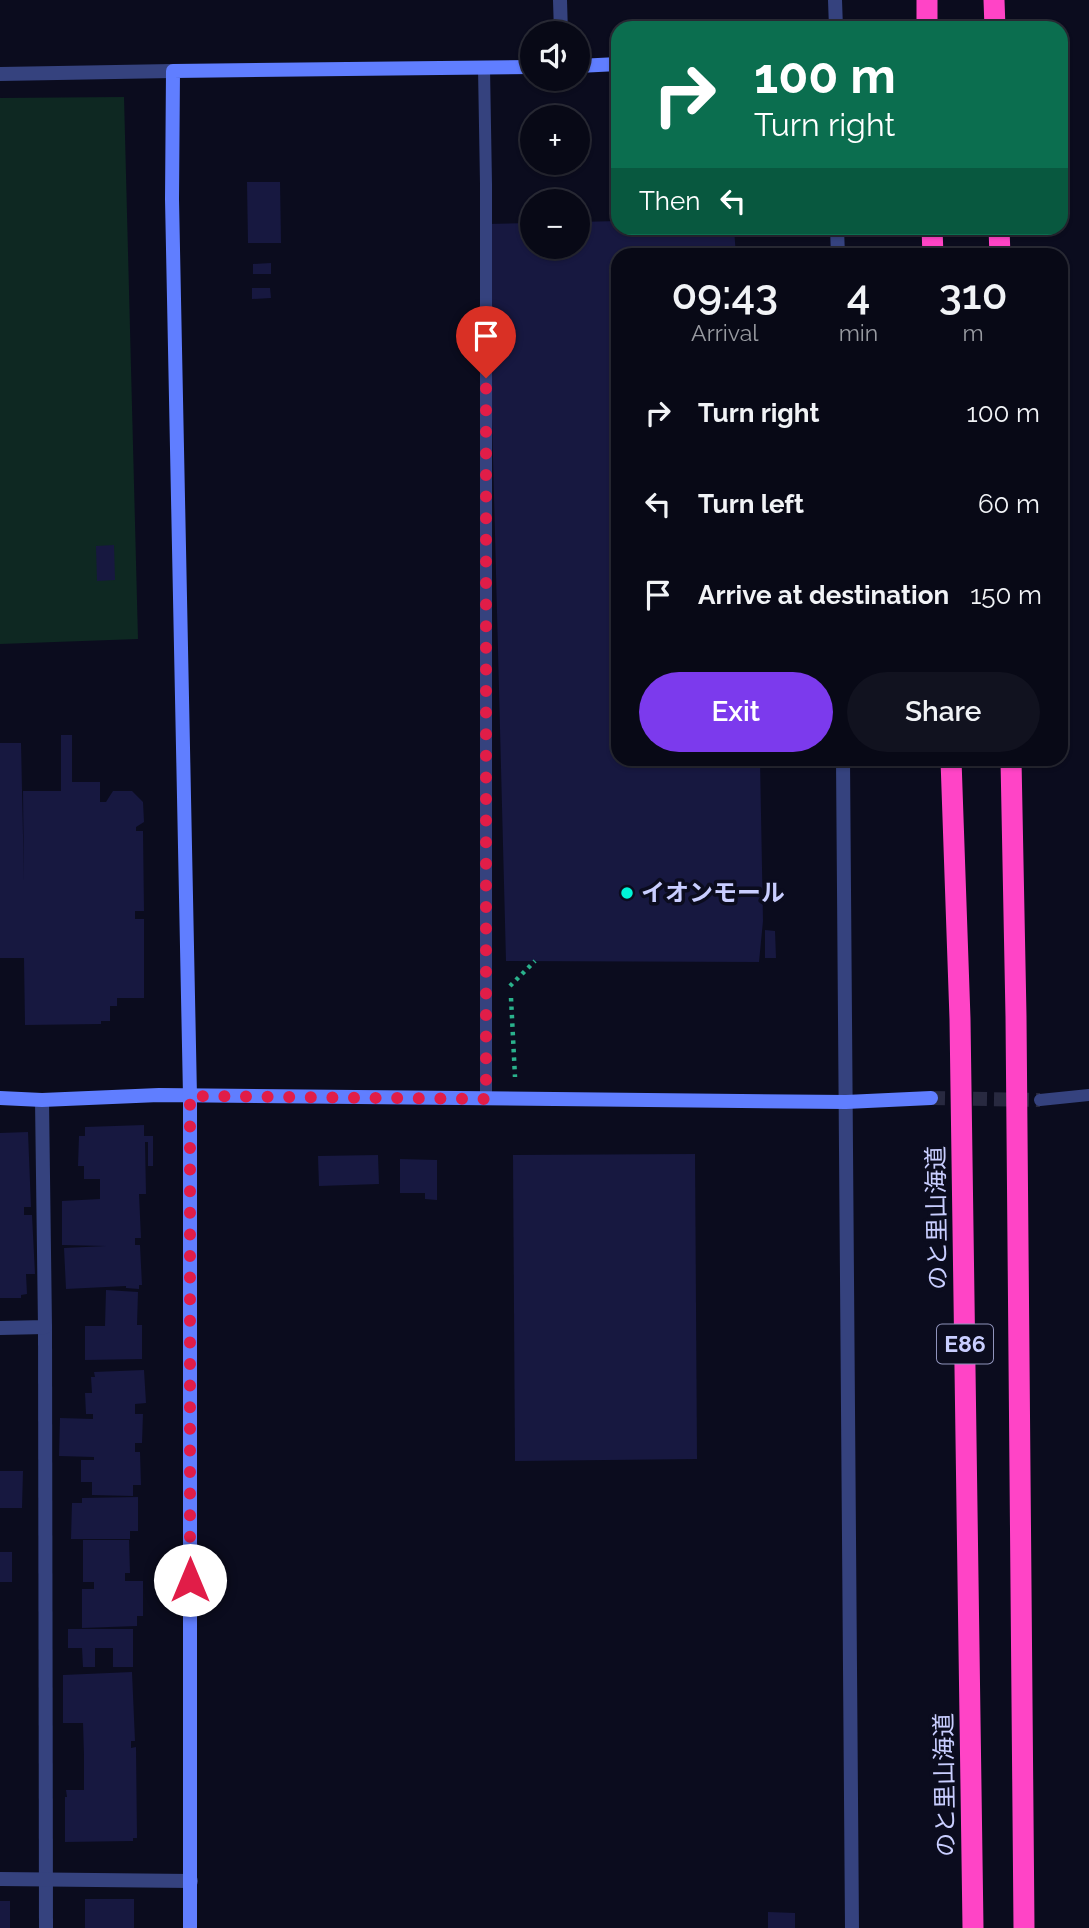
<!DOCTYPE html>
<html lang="en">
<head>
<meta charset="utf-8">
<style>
	body { margin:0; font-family:Raleway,"Noto Sans JP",sans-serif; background:#11121f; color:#f1f3f6; height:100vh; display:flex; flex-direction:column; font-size:26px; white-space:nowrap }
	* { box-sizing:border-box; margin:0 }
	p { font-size:23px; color:#989aa1 }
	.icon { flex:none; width:38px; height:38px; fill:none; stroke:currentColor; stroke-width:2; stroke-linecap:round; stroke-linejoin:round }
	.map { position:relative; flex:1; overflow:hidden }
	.sheet { position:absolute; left:611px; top:248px; width:457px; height:518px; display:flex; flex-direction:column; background:#080916; border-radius:21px; box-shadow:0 2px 5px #0004,0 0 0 2px #292a35 }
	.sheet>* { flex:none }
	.banner { position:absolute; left:611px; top:21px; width:457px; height:214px; border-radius:21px; box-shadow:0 2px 5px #0004,0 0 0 2px #292a35; background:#0b6e4f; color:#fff; overflow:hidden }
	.tools { position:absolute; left:520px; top:21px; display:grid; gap:14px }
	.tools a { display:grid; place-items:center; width:70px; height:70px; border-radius:50%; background:#080916; box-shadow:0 2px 5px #0004,0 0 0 2px #292a35; font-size:35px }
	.pin { position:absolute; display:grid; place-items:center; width:60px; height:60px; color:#fff; margin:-72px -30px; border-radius:50% 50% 50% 0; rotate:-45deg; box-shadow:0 0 7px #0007 }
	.pin .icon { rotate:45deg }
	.me { position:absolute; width:77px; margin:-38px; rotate:0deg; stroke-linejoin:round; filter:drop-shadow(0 0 5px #0008) }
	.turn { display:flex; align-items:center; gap:24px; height:147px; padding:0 28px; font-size:32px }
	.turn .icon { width:91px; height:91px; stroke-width:2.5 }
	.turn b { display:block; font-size:49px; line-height:60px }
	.then { display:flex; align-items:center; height:66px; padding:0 28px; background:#0003; gap:14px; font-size:26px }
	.eta { display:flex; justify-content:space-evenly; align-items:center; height:119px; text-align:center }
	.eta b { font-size:42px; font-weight:600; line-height:49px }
	.cta { display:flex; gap:14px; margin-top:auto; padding:14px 28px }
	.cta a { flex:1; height:80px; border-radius:42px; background:#7c3aed; color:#fff; font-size:28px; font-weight:600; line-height:80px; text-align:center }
	.cta a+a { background:#11121f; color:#f1f3f6 }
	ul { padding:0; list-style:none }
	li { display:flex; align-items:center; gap:21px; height:91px; padding:0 28px }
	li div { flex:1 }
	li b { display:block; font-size:26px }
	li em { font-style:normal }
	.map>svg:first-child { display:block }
</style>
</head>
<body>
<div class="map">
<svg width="1089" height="1928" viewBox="0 0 1089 1928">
	<rect width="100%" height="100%" fill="#0b0c1e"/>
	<path fill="#0e2822" d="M124 97 138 639 0 644V98Z"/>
	<g fill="#171840">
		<path d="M247 182H280L281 243H248Z"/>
		<path d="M618 221V228H734L736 256H618V760H760L763 921 759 962 506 961 487 224 532 223V247H578V222Z"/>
		<path d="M271 263V274H253V264Z"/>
		<path d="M252 288H270L271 298 252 299Z"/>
		<path d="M114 545 115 580 97 581 96 546Z"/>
		<path d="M61 735H72V782H100V802H106L113 791H132L143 802 144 822 136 827V831H143L144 911H135V919H144V998H117V1006H110V1021H101V1024L25 1025 24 958H0V743H21L24 882 23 791H61Z"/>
		<path d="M765 930 775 931 776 958H765Z"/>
		<path d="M144 1125V1136H153V1166H148V1142H145L146 1194H139L141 1238H135V1245H140L142 1285H139V1289L126 1288V1286L66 1289 64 1248 106 1246 62 1245V1201L100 1199V1179H84V1166H78L79 1136H85V1127Z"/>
		<path d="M28 1132 31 1207H24V1215H32L35 1274H26L27 1294 21 1295V1298H0V1133Z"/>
		<path d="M695 1154 697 1459 515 1461 513 1155Z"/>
		<path d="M378 1155 379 1184 319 1186 318 1156Z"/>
		<path d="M400 1159 437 1160V1200L425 1199V1193H400Z"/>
		<path d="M106 1290 138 1292 137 1325H142V1359L85 1360V1326H105Z"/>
		<path d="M144 1370 146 1403 135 1404V1414H143L142 1443H135V1452H140L141 1485H133V1496L92 1495V1482H81V1460H94V1457L59 1456 60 1418 93 1419V1414H86L85 1393H92L91 1377H95L94 1372Z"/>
		<path d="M0 1471H23L22 1508H0Z"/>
		<path d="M138 1497V1531H130V1539H71L72 1503H82V1498Z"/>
		<path d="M83 1540H129L130 1573H125V1581H143V1616H137V1626L82 1628V1589H94V1582H83Z"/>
		<rect x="0" y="1552" width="12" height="30"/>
		<path d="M68 1629H133V1667H113V1648H95V1667H83L82 1648H68Z"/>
		<path d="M132 1672 135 1741H131V1748L136 1747 137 1838H133V1841L65 1842V1797H67L66 1790H84V1755L83 1723H63V1675Z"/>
		<rect x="85" y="1899" width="49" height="29"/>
		<rect x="0" y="1901" width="10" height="27"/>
		<path d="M768 1912 795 1913V1928H768Z"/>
	</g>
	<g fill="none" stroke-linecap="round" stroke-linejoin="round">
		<path stroke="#282940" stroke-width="14" stroke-dasharray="14 7" stroke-linecap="butt" d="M931 1098 1040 1100"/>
		<g stroke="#2ab28c" stroke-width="4.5" stroke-dasharray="3.5 5" stroke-linecap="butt">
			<path d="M510 986 535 961"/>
			<path d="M511 998 515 1077"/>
		</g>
		<g stroke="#35427e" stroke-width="12">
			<path d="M484 68 486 184V1099"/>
			<path d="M1040 1100 1089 1095"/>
		</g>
		<g stroke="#35427e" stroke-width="14">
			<path d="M560 0 561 33"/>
			<path d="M835 0 836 28"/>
			<path d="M0 74 173 71"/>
			<path d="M837 228 838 256"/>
			<path d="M843 760 852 1928"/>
			<path d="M45 1327 46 1928"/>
			<path d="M0 1328 45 1327 42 1100"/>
			<path d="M0 1879 191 1881"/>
		</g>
		<g stroke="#607eff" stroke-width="14">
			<path d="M578 66 618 64"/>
			<path d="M0 1098 42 1100 159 1095 846 1102 931 1098"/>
			<path d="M190 1928V1096L172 199 173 71 532 67"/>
		</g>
		<g stroke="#ff44c6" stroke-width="21">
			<path d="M927 0V28"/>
			<path d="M994 0 995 28"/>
			<path d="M932 228 933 256"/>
			<path d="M999 228 1000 256"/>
			<path d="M951 760 960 1019 973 1928"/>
			<path d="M1011 760 1016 1016 1024 1928"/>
		</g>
	</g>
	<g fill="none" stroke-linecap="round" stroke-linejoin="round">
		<path stroke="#e11d48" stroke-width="12" stroke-dasharray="0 21.6" d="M190 1580V1096L486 1099V378"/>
	</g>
	<circle fill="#00f4d7" stroke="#0b0c1e" stroke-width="2.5" cx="627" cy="893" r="7"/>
	<g text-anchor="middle" stroke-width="7" stroke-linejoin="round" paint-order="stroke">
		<rect fill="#0b0c1e" stroke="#9094bc" stroke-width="2" x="937" y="1324.5" width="56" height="39" rx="5"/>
		<g font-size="23" font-weight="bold" fill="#c9ceff">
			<text x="965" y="1352">E86</text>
		</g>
		<g font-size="24" font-weight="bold" fill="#c9ceff" stroke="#0b0c1e" text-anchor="start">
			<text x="641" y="901">イオンモール</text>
		</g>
		<g font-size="24" fill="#c9ceff" stroke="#0b0c1e">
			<text transform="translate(937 1218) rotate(-91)" y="8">のと里山海道</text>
			<text transform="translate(945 1785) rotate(-91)" y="8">のと里山海道</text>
		</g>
	</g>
</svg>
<div class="tools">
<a><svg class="icon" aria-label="sound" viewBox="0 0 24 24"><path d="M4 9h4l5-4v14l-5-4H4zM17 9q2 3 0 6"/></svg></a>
<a>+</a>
<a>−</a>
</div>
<div class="pin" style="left:486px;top:378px;background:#d93025"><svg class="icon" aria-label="arrive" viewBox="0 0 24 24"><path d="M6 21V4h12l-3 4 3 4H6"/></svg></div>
<svg class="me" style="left:190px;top:1580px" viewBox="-20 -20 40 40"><circle r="19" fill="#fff"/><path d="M0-13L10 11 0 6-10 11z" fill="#e11d48"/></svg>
<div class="banner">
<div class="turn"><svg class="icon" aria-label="right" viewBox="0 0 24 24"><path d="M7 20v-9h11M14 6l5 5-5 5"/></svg><div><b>100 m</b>Turn right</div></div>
<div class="then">Then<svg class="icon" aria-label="left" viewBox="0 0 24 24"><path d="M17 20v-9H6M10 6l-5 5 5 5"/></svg></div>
</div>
<section class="sheet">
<div class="eta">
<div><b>09:43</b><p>Arrival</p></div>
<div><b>4</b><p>min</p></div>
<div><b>310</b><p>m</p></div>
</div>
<ul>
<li><svg class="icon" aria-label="right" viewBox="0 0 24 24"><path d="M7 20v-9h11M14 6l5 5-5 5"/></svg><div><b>Turn right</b></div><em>100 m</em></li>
<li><svg class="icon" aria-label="left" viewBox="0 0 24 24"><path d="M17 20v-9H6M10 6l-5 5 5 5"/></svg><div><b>Turn left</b></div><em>60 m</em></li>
<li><svg class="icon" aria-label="arrive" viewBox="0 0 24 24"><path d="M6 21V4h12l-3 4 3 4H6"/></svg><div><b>Arrive at destination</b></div><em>150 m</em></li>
</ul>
<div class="cta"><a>Exit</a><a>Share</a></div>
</section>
</div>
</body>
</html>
